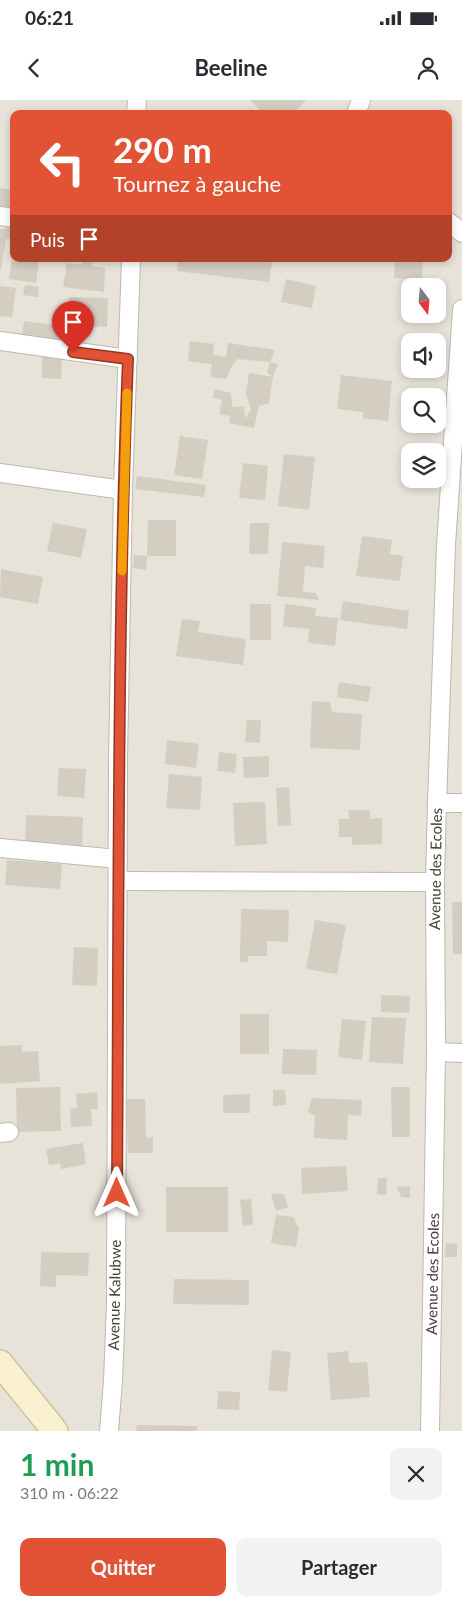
<!DOCTYPE html>
<html lang="fr">
<head>
<meta charset="utf-8">
<style>
	body { margin:0; font-family:Lato,sans-serif; background:#f2f2f3; color:#2b2b33; height:100vh; display:flex; flex-direction:column; font-size:19px; white-space:nowrap }
	* { box-sizing:border-box; margin:0 }
	p { font-size:16px; color:#7c7c81 }
	.icon { flex:none; width:28px; height:28px; fill:none; stroke:currentColor; stroke-width:2; stroke-linecap:round; stroke-linejoin:round }
	.map { position:relative; height:1331px; overflow:hidden }
	.drawer { display:flex; flex-direction:column; background:#fff; flex:1 }
	.drawer>* { flex:none }
	.top-card { position:absolute; left:10px; top:10px; width:442px; height:152px; border-radius:10px; box-shadow:0 2px 8px #0003; background:#e15334; color:#fff; overflow:hidden }
	.needle { width:32px; rotate:164deg }
	.tools { position:absolute; left:401px; top:178px; display:grid; gap:10px }
	.tools a { display:grid; place-items:center; width:45px; height:45px; border-radius:10px; background:#fff; box-shadow:0 2px 8px #0003; font-size:25px }
	.pin { position:absolute; display:grid; place-items:center; width:42px; height:42px; color:#fff; margin:-51px -21px; border-radius:50% 50% 50% 0; rotate:-45deg; box-shadow:0 0 5px #0007 }
	.pin .icon { rotate:45deg }
	.me { position:absolute; width:55px; margin:-28px; rotate:0deg; stroke-linejoin:round; filter:drop-shadow(0 0 4px #0008) }
	.turn { display:flex; align-items:center; gap:18px; height:105px; padding:0 20px; font-size:22px }
	.turn .icon { width:65px; height:65px; stroke-width:2.5 }
	.turn b { display:block; font-size:35px; line-height:42px }
	.then { display:flex; align-items:center; height:48px; padding:0 20px; background:#0003; gap:10px; font-size:19px }
	.round { display:grid; place-items:center; flex:none; width:52px; height:52px; border-radius:10px; background:#f2f2f3 }
	.head { display:flex; align-items:center; justify-content:space-between; height:85px; padding:0 20px }
	h1 { font-size:30px; font-weight:700; line-height:38px; color:#1e9e55 }
	.action { display:flex; gap:10px; margin-top:auto; padding:10px 20px }
	.action a { flex:1; height:58px; border-radius:10px; background:#e15334; color:#fff; font-size:20px; font-weight:700; line-height:58px; text-align:center }
	.action a+a { background:#f2f2f3; color:#2b2b33 }
	.status { display:flex; justify-content:space-between; align-items:center; height:35px; padding:0 25px; background:#fff; direction:ltr }
	.status svg { height:14px; fill:currentColor }
	header { display:flex; justify-content:space-between; align-items:center; height:65px; padding:0 20px; background:#fff; font-size:22px; font-weight:700 }
	.map>svg:first-child { display:block }
</style>
</head>
<body>
<div class="status"><b>06:21</b><svg viewBox="0 0 49 12"><path d="M0 12V9h3v3zM5 12V6h3v6zM10 12V3h3v9zM15 12V0h3v12zM26 1h20v11H26zM47 4h2v5h-2z"/></svg></div>
<header><svg class="icon" aria-label="back" viewBox="0 0 24 24"><path d="M15 5l-7 7 7 7"/></svg>Beeline<svg class="icon" aria-label="person" viewBox="0 0 24 24"><circle cx="12" cy="8" r="4"/><path d="M4 21q1-7 8-7t8 7"/></svg></header>
<div class="map">
<svg width="462" height="1331" viewBox="0 0 462 1331">
	<rect width="100%" height="100%" fill="#f3f1eb"/>
	<path fill="#e7e3d9" fill-rule="evenodd" d="M0 0H462V1331H0ZM14 14H449V159H14ZM410 186H438V214H410ZM410 241H438V269H410ZM410 296H438V324H410ZM410 351H438V379H410Z"/>
	<g fill="#d4cdc1">
		<path d="M250 0H306L293 14H264Z"/>
		<path d="M0 88 14 90V116L0 114Z"/>
		<path d="M6 125 13 126 11 139H6L0 173V129H5Z"/>
		<path d="M13 151 14 159H39L36 183 9 179Z"/>
		<path d="M178 159H241L272 163 269 182 177 171Z"/>
		<path d="M395 159H423L422 180 394 178Z"/>
		<path d="M83 160 92 161 91 166 105 168 104 192 63 187 67 163 82 165Z"/>
		<path d="M286 179 316 186 312 208 281 202Z"/>
		<path d="M25 185 39 187 38 197 23 195Z"/>
		<path d="M0 186 16 188 12 217 0 216Z"/>
		<path d="M69 197 108 198 107 227 68 225Z"/>
		<path d="M24 221 62 226 60 242 22 237Z"/>
		<path d="M190 241 214 244 213 255 226 257 228 243 275 250 270 262 278 264 273 277 267 272 270 262 238 259 232 266 226 279 210 277 212 264 188 261Z"/>
		<path d="M42 257H62L61 279 42 278Z"/>
		<path d="M249 273 273 277 269 303 259 306 254 328 229 323 230 316 219 314 222 300 213 298 215 289 231 293 232 307 244 306 245 319 251 309 246 294Z"/>
		<path d="M341 275 392 281 388 321 363 318V312L337 309Z"/>
		<path d="M180 336 208 340 202 379 174 375Z"/>
		<path d="M284 354 315 357 309 410 278 406Z"/>
		<path d="M243 363 268 366 265 400 239 398Z"/>
		<path d="M137 376 206 385 204 397 135 389Z"/>
		<path d="M148 420H176V456H147Z"/>
		<path d="M53 423 87 429 81 458 47 451Z"/>
		<path d="M250 423H269L268 454H249Z"/>
		<path d="M362 436 392 440 390 454 403 456 400 481 356 476Z"/>
		<path d="M282 442 325 446 323 468 305 466 303 492 316 493 319 500 277 496Z"/>
		<path d="M134 455 147 456 146 470 133 468Z"/>
		<path d="M1 469 43 477 38 504 0 497Z"/>
		<path d="M343 501 409 511 407 529 340 520Z"/>
		<rect x="250" y="504" width="21" height="36"/>
		<path d="M285 504 316 508 315 516 338 518 335 546 308 543 309 529 283 526Z"/>
		<path d="M182 519 200 521 198 532 246 539 243 565 176 556Z"/>
		<path d="M339 582 371 587 368 602 337 597Z"/>
		<path d="M312 601 330 602 332 612 362 614 360 650 310 648Z"/>
		<path d="M247 620H261L260 643 245 642Z"/>
		<path d="M167 640 199 644 196 668 165 664Z"/>
		<path d="M219 652 237 654 235 673 217 671Z"/>
		<path d="M269 656V677L244 678 243 657Z"/>
		<path d="M59 668 86 669 84 698 57 696Z"/>
		<path d="M169 674 202 677 200 710 166 708Z"/>
		<path d="M289 687 291 725 278 726 276 688Z"/>
		<path d="M265 702 267 744 235 746 233 703Z"/>
		<path d="M348 710H370V719L382 718V744L352 745V737H339V719H349Z"/>
		<path d="M26 715 83 717 82 748 25 746Z"/>
		<path d="M7 760 62 764 60 789 5 785Z"/>
		<path d="M452 802H462V854H453Z"/>
		<path d="M241 809 289 810 288 842 267 841V856H248V862H240Z"/>
		<path d="M315 820 346 825 337 874 306 869Z"/>
		<path d="M74 847 98 848 97 886 72 885Z"/>
		<path d="M381 895 410 896 409 913 381 912Z"/>
		<rect x="240" y="914" width="29" height="40"/>
		<path d="M372 917 406 918 403 964 369 962Z"/>
		<path d="M342 919 366 921 362 960 338 957Z"/>
		<path d="M22 945V952L38 951 40 981 0 984V946Z"/>
		<path d="M283 949 317 950 316 975 282 974Z"/>
		<path d="M60 987 61 1031 17 1032 16 988Z"/>
		<path d="M391 987H410V1037H392Z"/>
		<path d="M273 990H285L286 1005 273 1006Z"/>
		<path d="M97 992 98 1009H91L92 1026 71 1027 70 1009 77 1008 76 994Z"/>
		<path d="M250 994V1013H223V995Z"/>
		<path d="M312 998 362 1000 361 1016 348 1015 347 1040 314 1038 315 1016 308 1011Z"/>
		<path d="M126 999H145L146 1038 153 1037V1053H128Z"/>
		<path d="M83 1043 86 1064 61 1069 60 1063 49 1065 46 1049Z"/>
		<path d="M346 1066 348 1091 302 1094 301 1068Z"/>
		<path d="M378 1078H387L386 1095 377 1094Z"/>
		<path d="M410 1086V1098L401 1097 397 1087Z"/>
		<rect x="166" y="1087" width="62" height="45"/>
		<path d="M271 1094H284L288 1107 276 1111Z"/>
		<path d="M251 1099 253 1124 243 1126 240 1100Z"/>
		<path d="M276 1115 293 1117 299 1128 296 1147 271 1143Z"/>
		<path d="M446 1143 457 1144V1157H445Z"/>
		<path d="M41 1152 89 1153 88 1176 56 1175V1187L40 1186Z"/>
		<path d="M174 1179 249 1180V1205L173 1204Z"/>
		<path d="M272 1250 291 1252 287 1292 268 1290Z"/>
		<path d="M348 1251 349 1263 367 1262 370 1297 331 1300 327 1253Z"/>
		<path d="M218 1291 240 1292 239 1310 217 1309Z"/>
		<path d="M137 1325 197 1326V1331H136Z"/>
	</g>
	<g fill="none" stroke-linecap="round" stroke-linejoin="round">
		<defs>
			<g id="street">
				<path d="M136 14 137 0"/>
				<path d="M356 14 361 0"/>
				<path d="M0 116 14 118"/>
				<path d="M449 122 462 133"/>
				<path d="M0 241 128 259"/>
				<path d="M0 373 123 390"/>
				<path d="M437 703H462"/>
				<path d="M0 748 118 759"/>
				<path d="M118 781 435 782"/>
				<path d="M436 952 462 953"/>
				<path d="M0 1033 9 1032"/>
				<path d="M109 1331 113 1281 116 1203 118 660 123 390 131 159"/>
				<path d="M430 1331 436 952 435 782 437 703 446 445 462 209"/>
			</g>
			<path id="secondary" d="M0 1263 55 1331"/>
		</defs>
		<use href="#street" stroke="#beb9ae" stroke-width="20"/>
		<use href="#secondary" stroke="#cdc39f" stroke-width="28"/>
		<use href="#street" stroke="#fff" stroke-width="18"/>
		<use href="#secondary" stroke="#f9f0cf" stroke-width="25"/>
	</g>
	<g fill="none" stroke-linecap="round" stroke-linejoin="round">
		<defs>
			<path id="route" d="M73 252 128 259C117 537 119 815 117 1093"/>
		</defs>
		<use href="#route" stroke="#923622" stroke-width="12"/>
		<use href="#route" stroke="#e15334" stroke-width="9"/>
		<path stroke="#f59e0b" stroke-width="9" d="M122 471 127 293"/>
	</g>
	<g text-anchor="middle" stroke-width="4.5" stroke-linejoin="round" paint-order="stroke">
		<g font-size="15" fill="#474239" stroke="#fff">
			<text transform="translate(436 769) rotate(-89)" y="5">Avenue des Ecoles</text>
			<text transform="translate(433 1174) rotate(-89)" y="5">Avenue des Ecoles</text>
			<text transform="translate(115 1195) rotate(-89)" y="5">Avenue Kalubwe</text>
		</g>
	</g>
</svg>
<div class="tools">
<a><svg class="needle" viewBox="-14 -14 28 28"><path d="M0-13l5 13h-10z" fill="#e53935"/><path d="M0 13l5-13h-10z" fill="#7c7c81"/></svg></a>
<a><svg class="icon" aria-label="sound" viewBox="0 0 24 24"><path d="M4 9h4l5-4v14l-5-4H4zM17 9q2 3 0 6"/></svg></a>
<a><svg class="icon" aria-label="search" viewBox="0 0 24 24"><circle cx="10" cy="10" r="6"/><path d="M15 15l6 6"/></svg></a>
<a><svg class="icon" aria-label="layers" viewBox="0 0 24 24"><path d="M12 4l9 5-9 5-9-5zM3 14l9 5 9-5"/></svg></a>
</div>
<div class="pin" style="left:73px;top:252px;background:#d93025"><svg class="icon" aria-label="arrive" viewBox="0 0 24 24"><path d="M6 21V4h12l-3 4 3 4H6"/></svg></div>
<svg class="me" style="left:117px;top:1093px" viewBox="-20 -20 40 40"><path d="M0-17L14 15 0 8-14 15z" fill="#e15334" stroke="#fff" stroke-width="4"/></svg>
<div class="top-card">
<div class="turn"><svg class="icon" aria-label="left" viewBox="0 0 24 24"><path d="M17 20v-9H6M10 6l-5 5 5 5"/></svg><div><b>290 m</b>Tournez à gauche</div></div>
<div class="then">Puis<svg class="icon" aria-label="arrive" viewBox="0 0 24 24"><path d="M6 21V4h12l-3 4 3 4H6"/></svg></div>
</div>
</div>
<section class="drawer">
<div class="head"><div><h1>1 min</h1><p>310 m · 06:22</p></div><a class="round"><svg class="icon" aria-label="close" viewBox="0 0 24 24"><path d="M6 6l12 12M18 6L6 18"/></svg></a></div>
<div class="action"><a>Quitter</a><a>Partager</a></div>
</section>
</body>
</html>
